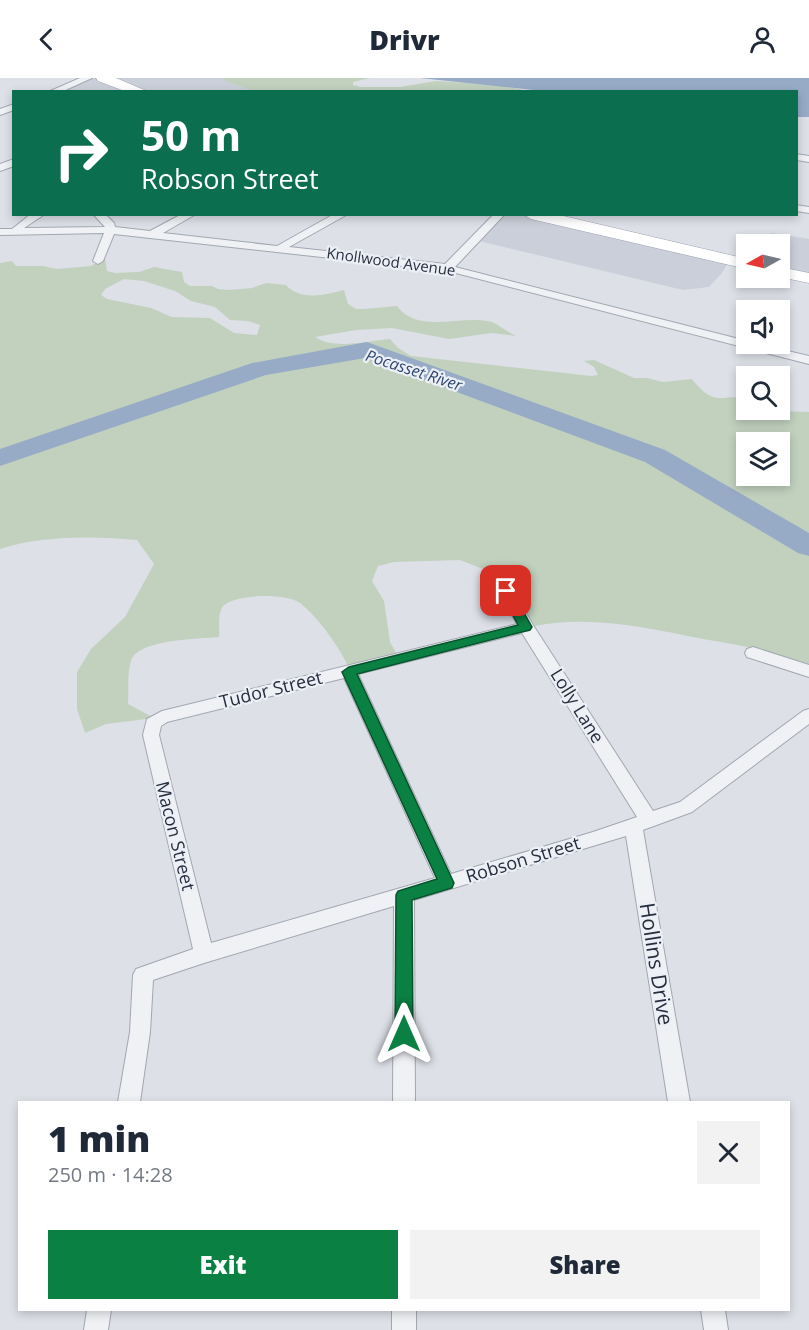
<!DOCTYPE html>
<html lang="en">
<head>
<meta charset="utf-8">
<style>
	body { margin:0; font-family:"Open Sans",sans-serif; background:#f2f2f3; color:#1f2937; height:100vh; display:flex; flex-direction:column; font-size:22px; white-space:nowrap }
	* { box-sizing:border-box; margin:0 }
	p { font-size:20px; color:#747a83 }
	.icon { flex:none; width:33px; height:33px; fill:none; stroke:currentColor; stroke-width:2; stroke-linecap:round; stroke-linejoin:round }
	.map { position:relative; flex:1; overflow:hidden }
	.details { position:absolute; left:18px; top:1023px; width:772px; height:210px; display:flex; flex-direction:column; background:#fff; border-radius:0px; box-shadow:0 3px 9px #0003 }
	.details>* { flex:none }
	.banner { position:absolute; left:12px; top:12px; width:786px; height:126px; border-radius:0px; box-shadow:0 3px 9px #0003; background:#0b6e4f; color:#fff; overflow:hidden }
	.needle { width:39px; rotate:262deg }
	.fabs { position:absolute; left:736px; top:156px; display:grid; gap:12px }
	.fabs a { display:grid; place-items:center; width:54px; height:54px; border-radius:0px; background:#fff; box-shadow:0 3px 9px #0003; font-size:30px }
	.pin { position:absolute; display:grid; place-items:center; width:51px; height:51px; color:#fff; margin:-26px; border-radius:12px; box-shadow:0 3px 9px #0006 }
	.me { position:absolute; width:66px; margin:-33px; rotate:0deg; stroke-linejoin:round; filter:drop-shadow(0 0 4px #0008) }
	.turn { display:flex; align-items:center; gap:21px; height:126px; padding:0 30px; font-size:27px }
	.turn .icon { width:78px; height:78px; stroke-width:2.5 }
	.turn b { display:block; font-size:42px; line-height:51px }
	.round { display:grid; place-items:center; flex:none; width:63px; height:63px; border-radius:0px; background:#f2f2f3 }
	.headline { display:flex; align-items:center; justify-content:space-between; height:102px; padding:0 30px }
	h1 { font-size:36px; font-weight:800; line-height:45px }
	.cta { display:flex; gap:12px; margin-top:auto; padding:12px 30px }
	.cta a { flex:1; height:69px; border-radius:0px; background:#0b8043; color:#fff; font-size:24px; font-weight:800; line-height:69px; text-align:center }
	.cta a+a { background:#f2f2f3; color:#1f2937 }
	header { display:flex; justify-content:space-between; align-items:center; height:78px; padding:0 30px; background:#fff; font-size:27px; font-weight:800 }
	.map>svg:first-child { display:block }
</style>
</head>
<body>
<header><svg class="icon" aria-label="back" viewBox="0 0 24 24"><path d="M15 5l-7 7 7 7"/></svg>Drivr<svg class="icon" aria-label="person" viewBox="0 0 24 24"><circle cx="12" cy="8" r="4"/><path d="M4 21q1-7 8-7t8 7"/></svg></header>
<div class="map">
<svg width="809" height="1252" viewBox="0 0 809 1252">
	<rect width="100%" height="100%" fill="#dde0e7"/>
	<g fill="#cbcfd9">
		<path d="M87 0H224L225 3 257 13 52 14Z"/>
		<path d="M498 137H531L729 183 722 195 709 209 683 212 475 162Z"/>
		<path d="M771 155 809 161V200L780 194V166H764Z"/>
	</g>
	<g fill="#c1d1be" fill-rule="evenodd">
		<path d="M224 0H369L353 4V7L360 9H400L436 3 499 7 528 13H562L257 14 225 3Z"/>
		<path d="M105 180 107 193 115 195 139 194 154 189 182 194 184 204 190 208H212L218 211 229 212 252 210 266 205 286 207C300 223 325 217 344 212L348 226 356 231H364L397 228C418 257 462 236 492 244 497 246 509 255 516 258L492 255 449 261 392 250 356 252 315 259C334 272 367 263 390 261L398 270 411 278 591 298 598 297 594 289 584 283 594 282 634 300H647L663 304 692 301C718 335 726 310 747 324V332L809 334V589C777 573 738 567 703 561 647 550 591 537 535 548L508 507 488 497 483 491 460 482 394 484 378 488 372 503 384 523 390 564 398 578 350 592C340 570 319 540 300 525 286 515 238 516 224 527 217 534 220 550 219 559 200 561 137 561 131 583 127 595 129 613 128 626L154 640 106 646 85 655 77 631V594L91 571 125 539 154 486 137 462C93 458 43 457 0 471V185L12 183 16 188H43L57 191 91 188ZM124 201 144 203 175 213 191 223 215 229 230 242 248 243 260 247 257 257 234 255 210 240 172 239 151 230 107 221 101 217 105 211ZM747 364H780V398H747Z"/>
	</g>
	<path fill="#97abc7" d="M420 0H809V39H797L796 14H552Z"/>
	<g fill="none" stroke-linecap="round" stroke-linejoin="round">
		<path fill="#97abc7" fill-rule="evenodd" d="M367 264 665 372 809 455V478L798 475 645 384 365 280 266 297 0 388V371L252 285Z"/>
		<defs>
			<g id="street">
				<path d="M80 0H92L61 14H48Z"/>
				<path d="M14 26V32L0 37V31Z"/>
				<path d="M796 76 809 78V84L796 82Z"/>
				<path d="M14 81V88L0 93V86Z"/>
				<path d="M796 127 809 129V135L796 133Z"/>
				<path d="M31 136H45L24 150 105 149 93 136H105L114 145 115 149 150 153 182 136H196L163 155 277 168 334 136H348L289 169 445 186 494 136H505L455 189 747 263V266H758L809 278V286L448 193 114 156 103 183 98 186 93 183 104 155 0 157V151H12Z"/>
				<path d="M506 508 511 509 533 547 653 733 680 724 803 633 809 631V646L692 734 643 752 690 1024H668L626 758 414 822 415 1024H393L394 828 204 885 153 902 150 954 140 1024H118L130 954 133 897 136 891 193 871 143 657 147 641 162 633 517 546 498 513ZM522 555 637 739 593 754 451 796 358 596ZM344 600 435 800 211 865 159 657 161 648 167 644Z"/>
				<path d="M753 569 809 587V599L747 579 745 575 747 571Z"/>
				<path d="M87 1232H111L108 1252H84Z"/>
				<rect x="392" y="1232" width="24" height="20"/>
				<path d="M701 1232H725L728 1252H704Z"/>
			</g>
			<g id="primary">
				<path d="M96 0H116L149 14H127L98 3Z"/>
				<path d="M523 136H555L747 181V191L531 141Z"/>
				<path d="M780 189 809 195V205L780 199Z"/>
			</g>
		</defs>
		<use href="#street" stroke="#a2a7b1" stroke-width="2"/>
		<use href="#primary" stroke="#9ca3b2" stroke-width="1"/>
		<use href="#street" fill="#eff1f5" fill-rule="evenodd"/>
		<use href="#primary" fill="#fff" fill-rule="evenodd"/>
	</g>
	<path fill="#0b8043" stroke="#07532c" stroke-width="1.5" d="M506 509 510 510 532 549 530 552 357 596 454 805 452 810 412 822 413 956 410 961 404 963 398 961 395 956 396 817 398 813 437 801 342 594 349 589 518 547 500 513Z"/>
	<g text-anchor="middle" stroke-width="4.5" stroke-linejoin="round" paint-order="stroke">
		<g font-size="15" fill="#262d3d" stroke="#eceff5">
			<text transform="translate(391 184) rotate(8)" y="5">Knollwood Avenue</text>
		</g>
		<g font-size="16" font-style="italic" fill="#304971" stroke="#eceff5">
			<text transform="translate(414 292) rotate(18)" y="6">Pocasset River</text>
		</g>
		<g font-size="18" fill="#262d3d" stroke="#eceff5">
			<text transform="translate(271 612) rotate(-14)" y="6">Tudor Street</text>
			<text transform="translate(577 628) rotate(58)" y="6">Lolly Lane</text>
			<text transform="translate(175 758) rotate(76)" y="6">Macon Street</text>
			<text transform="translate(523 782) rotate(-17)" y="6">Robson Street</text>
		</g>
		<g font-size="21" fill="#262d3d" stroke="#eceff5">
			<text transform="translate(656 886) rotate(81)" y="7">Hollins Drive</text>
		</g>
	</g>
</svg>
<div class="fabs">
<a><svg class="needle" viewBox="-14 -14 28 28"><path d="M0-13l5 13h-10z" fill="#e53935"/><path d="M0 13l5-13h-10z" fill="#747a83"/></svg></a>
<a><svg class="icon" aria-label="sound" viewBox="0 0 24 24"><path d="M4 9h4l5-4v14l-5-4H4zM17 9q2 3 0 6"/></svg></a>
<a><svg class="icon" aria-label="search" viewBox="0 0 24 24"><circle cx="10" cy="10" r="6"/><path d="M15 15l6 6"/></svg></a>
<a><svg class="icon" aria-label="layers" viewBox="0 0 24 24"><path d="M12 4l9 5-9 5-9-5zM3 14l9 5 9-5"/></svg></a>
</div>
<div class="pin" style="left:506px;top:513px;background:#d93025"><svg class="icon" aria-label="arrive" viewBox="0 0 24 24"><path d="M6 21V4h12l-3 4 3 4H6"/></svg></div>
<svg class="me" style="left:404px;top:956px" viewBox="-20 -20 40 40"><path d="M0-17L14 15 0 8-14 15z" fill="#0b8043" stroke="#fff" stroke-width="4"/></svg>
<div class="banner">
<div class="turn"><svg class="icon" aria-label="right" viewBox="0 0 24 24"><path d="M7 20v-9h11M14 6l5 5-5 5"/></svg><div><b>50 m</b>Robson Street</div></div>
</div>
<section class="details">
<div class="headline"><div><h1>1 min</h1><p>250 m · 14:28</p></div><a class="round"><svg class="icon" aria-label="close" viewBox="0 0 24 24"><path d="M6 6l12 12M18 6L6 18"/></svg></a></div>
<div class="cta"><a>Exit</a><a>Share</a></div>
</section>
</div>
</body>
</html>
